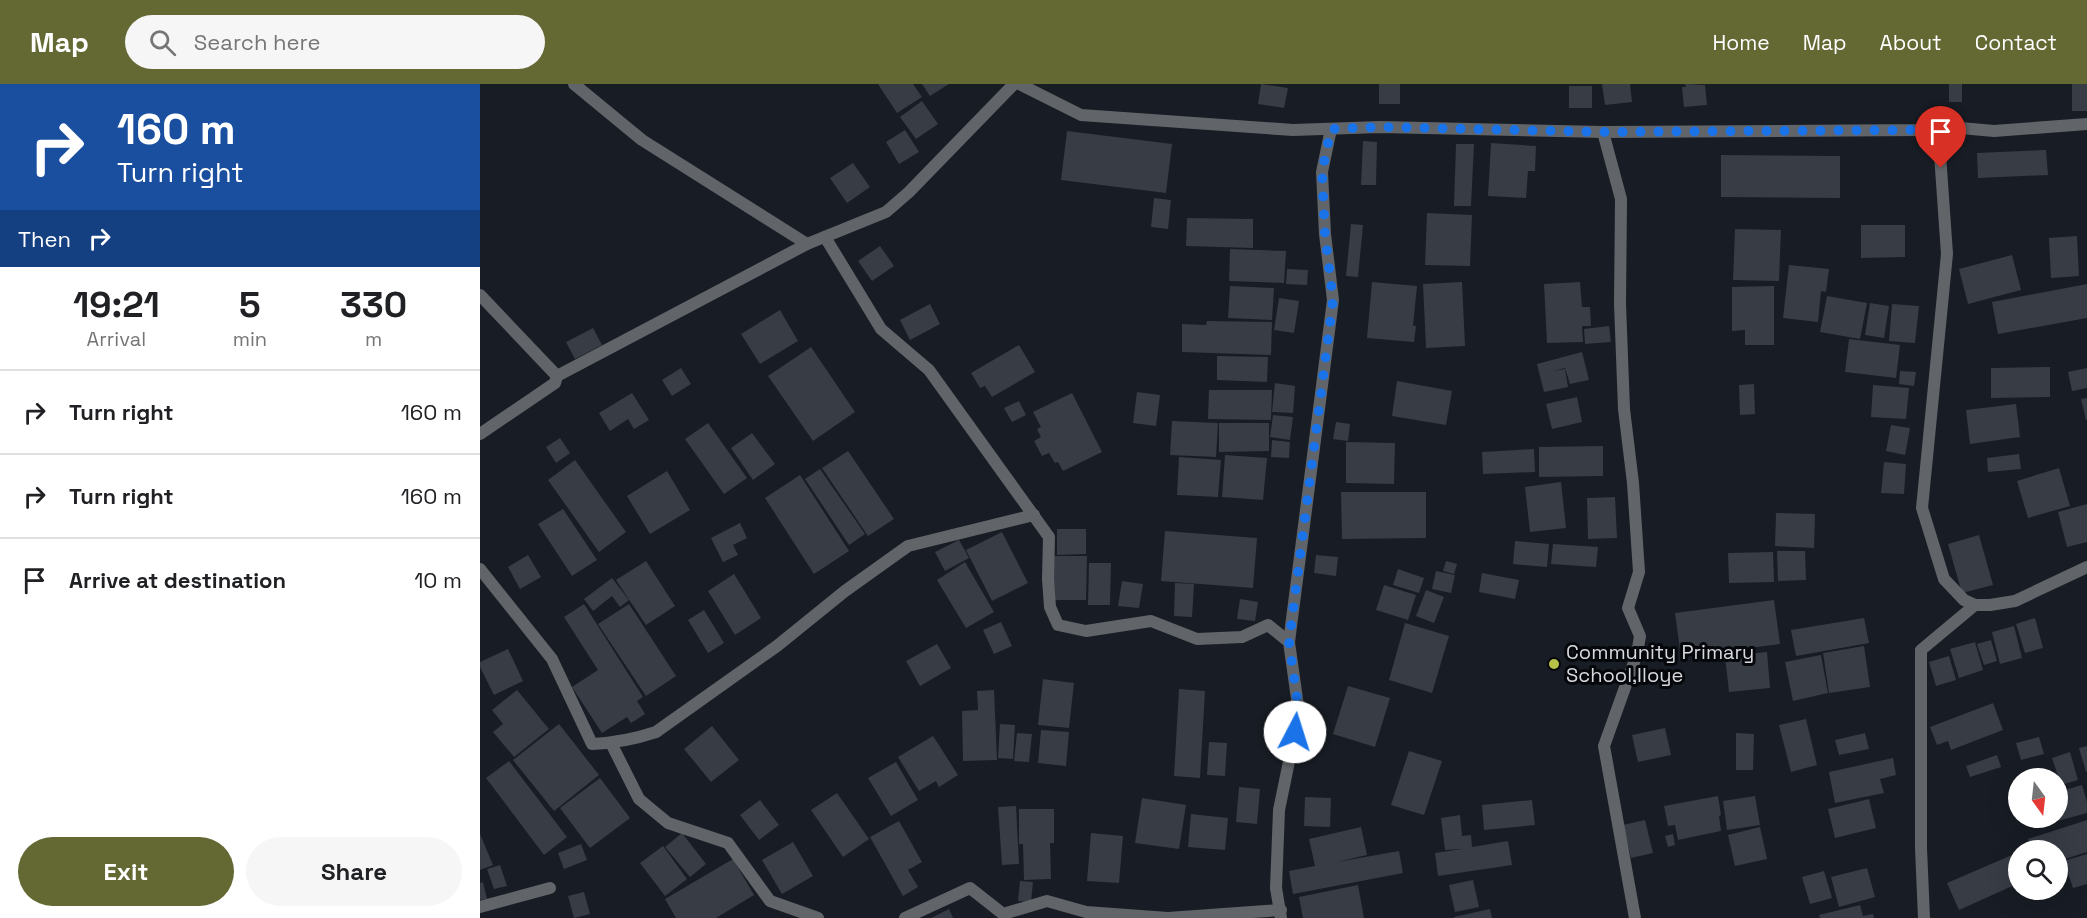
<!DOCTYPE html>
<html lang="en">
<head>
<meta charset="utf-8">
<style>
	body { margin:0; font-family:"Space Grotesk",sans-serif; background:#f6f6f6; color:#202124; height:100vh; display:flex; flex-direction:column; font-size:22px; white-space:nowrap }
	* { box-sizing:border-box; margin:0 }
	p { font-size:20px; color:#757577 }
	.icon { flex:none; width:33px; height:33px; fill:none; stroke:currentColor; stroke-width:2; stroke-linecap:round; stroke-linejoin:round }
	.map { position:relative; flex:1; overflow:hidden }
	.details { display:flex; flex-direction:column; background:#fff; width:480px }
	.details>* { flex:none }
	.hud { background:#1a4fa0; color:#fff; overflow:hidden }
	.needle { width:39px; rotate:165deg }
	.fabs { position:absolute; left:1528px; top:684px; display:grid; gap:12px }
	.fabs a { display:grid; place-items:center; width:60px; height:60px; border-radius:50%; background:#fff; box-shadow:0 6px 24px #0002; font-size:30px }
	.pin { position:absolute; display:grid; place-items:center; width:51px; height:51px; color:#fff; margin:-62px -26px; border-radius:50% 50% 50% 0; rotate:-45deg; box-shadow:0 0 6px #0007 }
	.pin .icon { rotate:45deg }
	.me { position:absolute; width:66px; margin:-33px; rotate:5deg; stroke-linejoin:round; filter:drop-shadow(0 0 4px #0008) }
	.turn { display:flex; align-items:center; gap:21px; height:126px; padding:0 18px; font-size:27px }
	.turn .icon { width:78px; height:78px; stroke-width:2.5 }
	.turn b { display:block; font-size:42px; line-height:51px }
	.then { display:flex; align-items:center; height:57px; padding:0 18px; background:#0003; gap:12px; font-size:22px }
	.eta { display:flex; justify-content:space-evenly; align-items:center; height:102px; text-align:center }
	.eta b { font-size:36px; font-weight:700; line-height:42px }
	.button { display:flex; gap:12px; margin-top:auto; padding:12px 18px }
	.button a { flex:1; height:69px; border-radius:36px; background:#646934; color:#fff; font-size:24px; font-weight:700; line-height:69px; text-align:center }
	.button a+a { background:#f6f6f6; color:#202124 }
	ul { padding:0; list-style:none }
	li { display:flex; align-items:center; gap:18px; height:84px; padding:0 18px; border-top:2px solid #e0e0e0 }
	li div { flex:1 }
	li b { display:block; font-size:22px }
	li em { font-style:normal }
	header { display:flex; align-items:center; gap:36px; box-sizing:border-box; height:84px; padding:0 30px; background:#646934; color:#fff }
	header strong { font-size:28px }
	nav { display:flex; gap:33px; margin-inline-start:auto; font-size:21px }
	.search { width:420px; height:54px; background:#f6f6f6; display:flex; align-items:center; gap:15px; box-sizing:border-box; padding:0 21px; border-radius:33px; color:#757577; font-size:22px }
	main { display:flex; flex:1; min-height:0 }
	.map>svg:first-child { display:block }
</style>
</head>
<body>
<header>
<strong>Map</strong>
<div class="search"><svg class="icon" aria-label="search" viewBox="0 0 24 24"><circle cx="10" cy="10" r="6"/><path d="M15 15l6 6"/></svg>Search here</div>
<nav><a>Home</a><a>Map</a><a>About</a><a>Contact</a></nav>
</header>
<main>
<section class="details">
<div class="hud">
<div class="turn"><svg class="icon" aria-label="right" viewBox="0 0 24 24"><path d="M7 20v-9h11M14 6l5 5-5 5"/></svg><div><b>160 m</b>Turn right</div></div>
<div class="then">Then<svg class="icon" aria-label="right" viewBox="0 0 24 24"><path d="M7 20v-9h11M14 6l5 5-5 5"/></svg></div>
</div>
<div class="eta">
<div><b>19:21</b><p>Arrival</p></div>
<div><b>5</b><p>min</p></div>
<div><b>330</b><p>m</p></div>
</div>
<ul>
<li><svg class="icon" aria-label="right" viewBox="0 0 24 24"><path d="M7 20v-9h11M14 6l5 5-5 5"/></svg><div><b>Turn right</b></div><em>160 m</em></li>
<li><svg class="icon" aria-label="right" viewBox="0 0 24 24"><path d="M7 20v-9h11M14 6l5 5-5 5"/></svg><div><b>Turn right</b></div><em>160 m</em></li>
<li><svg class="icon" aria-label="arrive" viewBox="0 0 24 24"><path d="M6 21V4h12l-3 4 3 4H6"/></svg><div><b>Arrive at destination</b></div><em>10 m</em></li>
</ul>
<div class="button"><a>Exit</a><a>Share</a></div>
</section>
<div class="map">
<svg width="1607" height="834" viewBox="0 0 1607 834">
	<rect width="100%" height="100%" fill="#181c24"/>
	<g fill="#373c45">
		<path d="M398 0H433L442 13 417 29Z"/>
		<path d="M442 0H469L450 12Z"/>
		<path d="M781 0 808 4 804 24 778 20Z"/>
		<rect x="899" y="0" width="21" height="20"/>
		<path d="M1122 0H1150L1152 18 1125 21Z"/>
		<path d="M1205 0 1225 1 1227 21 1204 23 1202 3H1206Z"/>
		<rect x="1469" y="0" width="13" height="18"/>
		<rect x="1592" y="0" width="15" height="27"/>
		<rect x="1089" y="2" width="23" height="22"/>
		<path d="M442 17 458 40 436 55 420 33Z"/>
		<path d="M425 46 439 68 419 80 406 58Z"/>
		<path d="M587 47 692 60 686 109 581 96Z"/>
		<path d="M883 57 897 58 896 101H881Z"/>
		<path d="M1011 59 1056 62 1055 87H1048L1046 114 1008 112Z"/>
		<path d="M976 60H994L991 122H974Z"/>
		<path d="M1566 66 1568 91 1498 94 1497 69Z"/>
		<path d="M1241 71 1360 72V114L1241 113Z"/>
		<path d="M373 79 390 103 367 119 350 94Z"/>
		<path d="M674 114 691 116 688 145 671 143Z"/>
		<path d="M947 129 992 131 990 182 945 181Z"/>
		<path d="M707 134 773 135V164L706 162Z"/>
		<path d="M871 140 883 141 878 193 866 192Z"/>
		<path d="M1381 141H1425V173L1381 174Z"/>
		<path d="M1255 145 1301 146 1299 197 1253 196Z"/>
		<path d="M1597 152 1599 192 1571 194 1569 154Z"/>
		<path d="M400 162 414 182 392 197 378 177Z"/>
		<path d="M750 165 806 167 804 199 749 197Z"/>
		<path d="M1532 171 1541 206 1488 220 1479 185Z"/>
		<path d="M1309 181 1349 185 1346 208 1341 207 1338 238 1303 234Z"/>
		<path d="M807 185 828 186 827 201 806 200Z"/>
		<path d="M892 198 937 202 933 242H936L934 258 887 254Z"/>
		<path d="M982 198 985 262 946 264 943 200Z"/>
		<path d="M1100 198 1102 223H1110L1111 242H1102L1103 258 1067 259 1064 200Z"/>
		<path d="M1607 200V234L1518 250 1512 218Z"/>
		<path d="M750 202 794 204 792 236 748 234Z"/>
		<path d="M1294 202V261H1265V246L1252 247V203Z"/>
		<path d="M1347 212 1387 219 1380 255 1340 248Z"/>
		<path d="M799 214 819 217 814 249 794 246Z"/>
		<path d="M1390 219 1409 222 1404 254 1385 251Z"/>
		<path d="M450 220 460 240 430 256 420 236Z"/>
		<path d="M1412 220 1439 222 1435 259 1409 257Z"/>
		<path d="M300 226 318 257 280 280 261 250Z"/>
		<path d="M727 237 792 238 791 271 702 268V240L726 241Z"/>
		<path d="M1129 242 1131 258 1105 260 1104 245Z"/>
		<path d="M113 244 122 261 95 275 86 258Z"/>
		<path d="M1369 255 1420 261 1416 294 1365 288Z"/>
		<path d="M539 261 555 288 512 313 505 302 500 304 491 289Z"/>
		<path d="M331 263 375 328 333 357 288 292Z"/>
		<path d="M1102 268 1109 296 1090 300 1085 284 1073 287 1085 285 1088 303 1064 308 1057 280Z"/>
		<path d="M737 272 788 273 787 298 737 296Z"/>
		<path d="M1570 283V313L1511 314V284Z"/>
		<path d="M201 284 211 300 192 312 182 296Z"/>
		<path d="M1607 284V304L1592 307 1588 288Z"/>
		<path d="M1420 287 1436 288 1434 302 1419 300Z"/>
		<path d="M917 297 972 307 966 341 912 332Z"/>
		<path d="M795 299 815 302 813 329 792 328Z"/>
		<path d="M1274 300 1275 330 1260 331 1259 301Z"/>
		<path d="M1393 301 1429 304 1426 335 1391 333Z"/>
		<path d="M729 306H792L791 336 728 335Z"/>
		<path d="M657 308 680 311 676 342 653 339Z"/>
		<path d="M152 309 169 336 154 345 148 335 130 347 119 329Z"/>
		<path d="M592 309 622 368 583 387 578 378 575 379 569 369 562 372 554 357 561 353 557 345 561 343 553 328Z"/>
		<path d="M1097 313 1102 338 1072 345 1066 320Z"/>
		<path d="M1607 314V336H1606L1601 315Z"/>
		<path d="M539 317 546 331 532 338 524 324Z"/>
		<path d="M1536 320 1540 353 1490 360 1486 326Z"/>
		<path d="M793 331 813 333 810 356 790 353Z"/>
		<path d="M692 337 738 339 736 373 690 371Z"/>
		<path d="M856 338 870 340 868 357 853 355Z"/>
		<path d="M228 339 267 394 244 410 205 355Z"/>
		<path d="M739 339H789V367L739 368Z"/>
		<path d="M1411 341 1430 344 1425 371 1406 367Z"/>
		<path d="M272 349 295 380 273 396 251 364Z"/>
		<path d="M80 354 90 369 76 379 66 363Z"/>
		<path d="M792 356 810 358 809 374 791 373Z"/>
		<path d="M866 358 915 359 914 400 866 399Z"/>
		<path d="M1123 362V392L1059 393V363Z"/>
		<path d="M1054 365 1055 388 1003 390 1002 368Z"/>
		<path d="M368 367 414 435 388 452 342 384Z"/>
		<path d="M1539 370 1541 385 1508 388 1507 374Z"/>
		<path d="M745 371 787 374 783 416 742 413Z"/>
		<path d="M699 373 741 376 738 413 697 411Z"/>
		<path d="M95 376 146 448 119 468 68 396Z"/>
		<path d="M1404 378 1426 380 1424 410 1401 409Z"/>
		<path d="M1579 384 1590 422 1548 434 1537 397Z"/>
		<path d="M340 385 385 450 369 461 325 395Z"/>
		<path d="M187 387 210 426 170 450 147 412Z"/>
		<path d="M320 391 369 467 334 490 285 414Z"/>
		<path d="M1081 398 1086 444 1050 448 1045 403Z"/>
		<path d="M861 408H946V454L862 455Z"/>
		<path d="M1135 413 1137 454 1108 455 1107 414Z"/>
		<path d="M1607 420V458L1587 463 1578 428Z"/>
		<path d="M83 425 117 476 92 492 58 440Z"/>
		<path d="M1296 429 1335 430 1334 464 1295 462Z"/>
		<path d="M260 439 267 454 253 461 258 471 243 478 231 454Z"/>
		<path d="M577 445H606V470L577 471Z"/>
		<path d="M685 447 777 454 773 504 681 497Z"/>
		<path d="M522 448 548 499 512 517 486 466Z"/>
		<path d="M1499 451 1513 501 1482 509 1468 460Z"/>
		<path d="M479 456 489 474 465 487 455 468Z"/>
		<path d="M1035 457 1069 460 1067 483 1033 480Z"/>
		<path d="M1073 460 1118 463 1116 483 1071 480Z"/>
		<path d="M1297 467H1325L1326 496 1298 497Z"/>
		<path d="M1293 468 1294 498 1249 499 1248 469Z"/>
		<path d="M48 471 61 493 40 505 28 483Z"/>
		<path d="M836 471 858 473 856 492 834 489Z"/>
		<path d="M573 472H607L606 516H573Z"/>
		<path d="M166 477 195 522 166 541 136 496Z"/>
		<path d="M966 477 977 480 974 490 963 487Z"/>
		<path d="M485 478 514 528 486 544 457 496Z"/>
		<path d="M609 479H631L630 521H608Z"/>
		<path d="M918 485 944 494 939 509 913 501Z"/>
		<path d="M956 487 975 491 971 509 952 505Z"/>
		<path d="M1002 489 1039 496 1035 515 999 508Z"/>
		<path d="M254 490 281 534 255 551 228 507Z"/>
		<path d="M132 494 149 516 140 523 132 512 113 527 104 515Z"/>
		<path d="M642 497 663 500 659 524 638 522Z"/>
		<path d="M695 499 714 500 712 533 694 532Z"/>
		<path d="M904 501 936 511 928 536 896 526Z"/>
		<path d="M946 506 964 513 954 539 936 532Z"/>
		<path d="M760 515 778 518 775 537 757 535Z"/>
		<path d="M1294 516 1300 560 1201 573 1195 529Z"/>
		<path d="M104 520 163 613 157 617 165 630 151 639 147 633 122 649 92 603 118 586 84 533Z"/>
		<path d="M149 520 196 592 166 612 118 540Z"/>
		<path d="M224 526 244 559 228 569 208 536Z"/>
		<path d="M1384 534 1389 559 1316 572 1311 546Z"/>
		<path d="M1555 534 1563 564 1545 569 1536 540Z"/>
		<path d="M521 538 532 562 514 570 503 546Z"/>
		<path d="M925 539 969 552 952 609 909 596Z"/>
		<path d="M1534 542 1542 574 1520 580 1512 548Z"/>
		<path d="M1511 556 1517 577 1504 581 1497 560Z"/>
		<path d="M1495 558 1503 586 1479 594 1470 565Z"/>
		<path d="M457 560 471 584 440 602 426 577Z"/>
		<path d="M1384 562 1390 603 1349 609 1343 569Z"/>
		<path d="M28 565 43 597 14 611 0 583V578Z"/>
		<path d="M1287 568 1290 604 1249 608 1245 572Z"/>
		<path d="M1341 571 1348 609 1313 617 1305 578Z"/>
		<path d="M1469 572 1476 596 1456 602 1449 578Z"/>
		<path d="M563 595 594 599 589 644 558 641Z"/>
		<path d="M868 602 910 614 895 663 853 650Z"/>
		<path d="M699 605 725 607 720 694 694 692Z"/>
		<path d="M37 606 69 645 34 673 13 648 23 640 12 626Z"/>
		<path d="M514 606 517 676 483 677 482 627 498 626 497 607Z"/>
		<path d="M1513 619 1523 646 1471 666 1468 657 1457 661 1450 643Z"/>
		<path d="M1326 635 1337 681 1311 688 1299 641Z"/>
		<path d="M79 640 119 691 74 727 33 676Z"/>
		<path d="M520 640 535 641 533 675 518 674Z"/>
		<path d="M232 642 259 676 231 698 204 665Z"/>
		<path d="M1185 644 1191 671 1158 678 1152 651Z"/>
		<path d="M561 646 589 648 586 682 558 679Z"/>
		<path d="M537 649 552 650 549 678 534 677Z"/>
		<path d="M1256 649 1274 650 1273 686H1256Z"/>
		<path d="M1385 649 1389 665 1359 671 1355 656Z"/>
		<path d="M453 652 478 691 459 703 456 697 439 707 418 673Z"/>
		<path d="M1559 653 1564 670 1541 676 1536 659Z"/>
		<path d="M729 658 747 659 745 692 727 691Z"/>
		<path d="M1607 662V688H1606L1599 664Z"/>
		<path d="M929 667 962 677 944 731 911 721Z"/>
		<path d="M1590 668 1598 696 1581 701 1572 674Z"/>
		<path d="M1517 671 1521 683 1490 693 1486 682Z"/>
		<path d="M1413 674 1416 691 1400 695 1404 709 1355 719 1349 688Z"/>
		<path d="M29 677 87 753 64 771 6 694Z"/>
		<path d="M416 678 438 716 411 732 388 694Z"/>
		<path d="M120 694 150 734 110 764 80 724Z"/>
		<path d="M1602 701 1607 718V729L1574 738 1572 734H1578V724L1582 723 1578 708Z"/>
		<path d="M759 703 780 705 777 740 756 738Z"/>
		<path d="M357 709 389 755 363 773 331 726Z"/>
		<path d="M1238 712 1241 731 1239 732 1241 747 1198 756 1195 741 1188 742 1184 722Z"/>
		<path d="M1275 712 1280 741 1247 746 1243 717Z"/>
		<path d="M825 713 851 714 850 743 824 742Z"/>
		<path d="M662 714 706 721 699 765 655 759Z"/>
		<path d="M1389 715 1396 744 1355 754 1348 725Z"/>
		<path d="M280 716 299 741 279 756 260 731Z"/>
		<path d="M1052 716 1055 741 1004 746 1002 721Z"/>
		<path d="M536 722 539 780 522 781 518 723Z"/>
		<path d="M539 725H574V759H570L571 795 544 796 543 760H539Z"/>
		<path d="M711 730 748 734 745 766 708 763Z"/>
		<path d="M980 731 982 752 991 751 992 763 1028 757 1032 781 958 792 955 769 982 765 965 766 961 734Z"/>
		<path d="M1165 736 1173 769 1151 774 1143 741Z"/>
		<path d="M1607 736V768L1578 777V766H1552L1548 755Z"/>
		<path d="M419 737 442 778 428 786 438 803 423 812 390 753Z"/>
		<path d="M881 743 887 771 857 778 919 767 923 789 813 810 809 787 835 782 829 755Z"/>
		<path d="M1280 743 1287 775 1255 782 1248 751Z"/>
		<path d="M202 749 226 780 210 793 185 763Z"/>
		<path d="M611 749 643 752 639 799 607 797Z"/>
		<path d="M0 750 13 781 0 786Z"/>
		<path d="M1193 750 1195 761 1188 763 1185 752Z"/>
		<path d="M313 758 333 792 302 810 282 776Z"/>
		<path d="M101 760 107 776 84 785 78 769Z"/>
		<path d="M183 762 207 795 185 812 160 779Z"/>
		<path d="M1539 768V799L1479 826 1467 799Z"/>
		<path d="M1607 770V800L1593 804 1584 777Z"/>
		<path d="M253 775 274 811 236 834H196L185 815Z"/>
		<path d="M20 781 27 802 14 805 7 785Z"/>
		<path d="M1387 784 1395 813 1359 823 1351 793Z"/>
		<path d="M1344 787 1352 814 1330 820 1322 793Z"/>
		<path d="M993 796 999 823 975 828 969 801Z"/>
		<path d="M540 797 553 798 551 818 538 817Z"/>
		<path d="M3 798 7 815 0 816V799Z"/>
		<path d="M878 801 884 834H823L819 813Z"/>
		<path d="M104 808 110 830 94 834 88 812Z"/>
		<path d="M1380 821 1383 832 1393 830 1394 834H1340L1339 831Z"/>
		<path d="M469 825 473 834H451Z"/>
		<path d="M1010 825 1012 834H974V833Z"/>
	</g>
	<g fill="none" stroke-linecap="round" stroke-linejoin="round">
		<path stroke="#616468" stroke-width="12" d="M0 211 77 292"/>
		<g stroke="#616468" stroke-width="12">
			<path d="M94 0 162 56 327 160"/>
			<path d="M539 0 601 31 813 46 900 43 1123 48 1440 46 1458 42 1514 47 1607 40"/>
			<path d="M1458 42 1467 170 1442 424 1464 495 1484 516 1495 521H1510L1535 517 1607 483"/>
			<path d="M1123 48 1141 115 1140 220 1144 325 1153 399 1159 488 1148 524 1160 552 1157 570 1124 662 1155 834"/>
			<path d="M345 153 401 245 449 286 569 453 568 495 570 523 578 541 606 547 671 537 717 555 762 553 788 541 809 558 819 629 799 726 796 804 801 834"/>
			<path d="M0 350 75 299 77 292 327 160 406 128 429 108 534 0"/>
			<path d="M0 485 72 575 112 660C134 659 155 655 176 648L297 562 365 507 428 462 554 431"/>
			<path d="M809 558 853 216 845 150 842 88 851 45"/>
			<path d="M131 659 159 715 188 739 248 759 290 817 338 834"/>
			<path d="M0 823 70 804"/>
			<path d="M425 834 490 804 523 830 567 817 606 828 688 834 801 826"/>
			<path d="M1444 834 1441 764V566L1495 521"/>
		</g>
	</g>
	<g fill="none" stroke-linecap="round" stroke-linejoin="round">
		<path stroke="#1a73e8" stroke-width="10" stroke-dasharray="0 18" d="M815 648 819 629 809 558 853 216 845 150 842 88 851 45 900 43 1123 48 1440 46 1458 42 1461 84"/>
	</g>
	<circle fill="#b8c147" stroke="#05070a" stroke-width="2" cx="1074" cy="580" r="6"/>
	<g text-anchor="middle" stroke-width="6" stroke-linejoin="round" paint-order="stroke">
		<g font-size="20" fill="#d6d9df" stroke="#05070a" text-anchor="start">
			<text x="1086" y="575">Community Primary<tspan x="1086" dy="23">School,Iloye</tspan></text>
		</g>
	</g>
</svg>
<div class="fabs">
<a><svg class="needle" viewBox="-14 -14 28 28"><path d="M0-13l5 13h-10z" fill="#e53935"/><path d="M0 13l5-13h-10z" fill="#757577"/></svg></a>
<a><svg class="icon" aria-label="search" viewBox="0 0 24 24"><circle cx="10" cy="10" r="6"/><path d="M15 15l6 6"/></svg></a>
</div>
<div class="pin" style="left:1461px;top:84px;background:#d93025"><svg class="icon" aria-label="arrive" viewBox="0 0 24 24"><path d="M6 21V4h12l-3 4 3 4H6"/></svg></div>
<svg class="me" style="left:815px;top:648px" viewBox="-20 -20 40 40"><circle r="19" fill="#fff"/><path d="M0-13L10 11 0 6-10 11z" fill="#1a73e8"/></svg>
</div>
</main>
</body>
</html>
